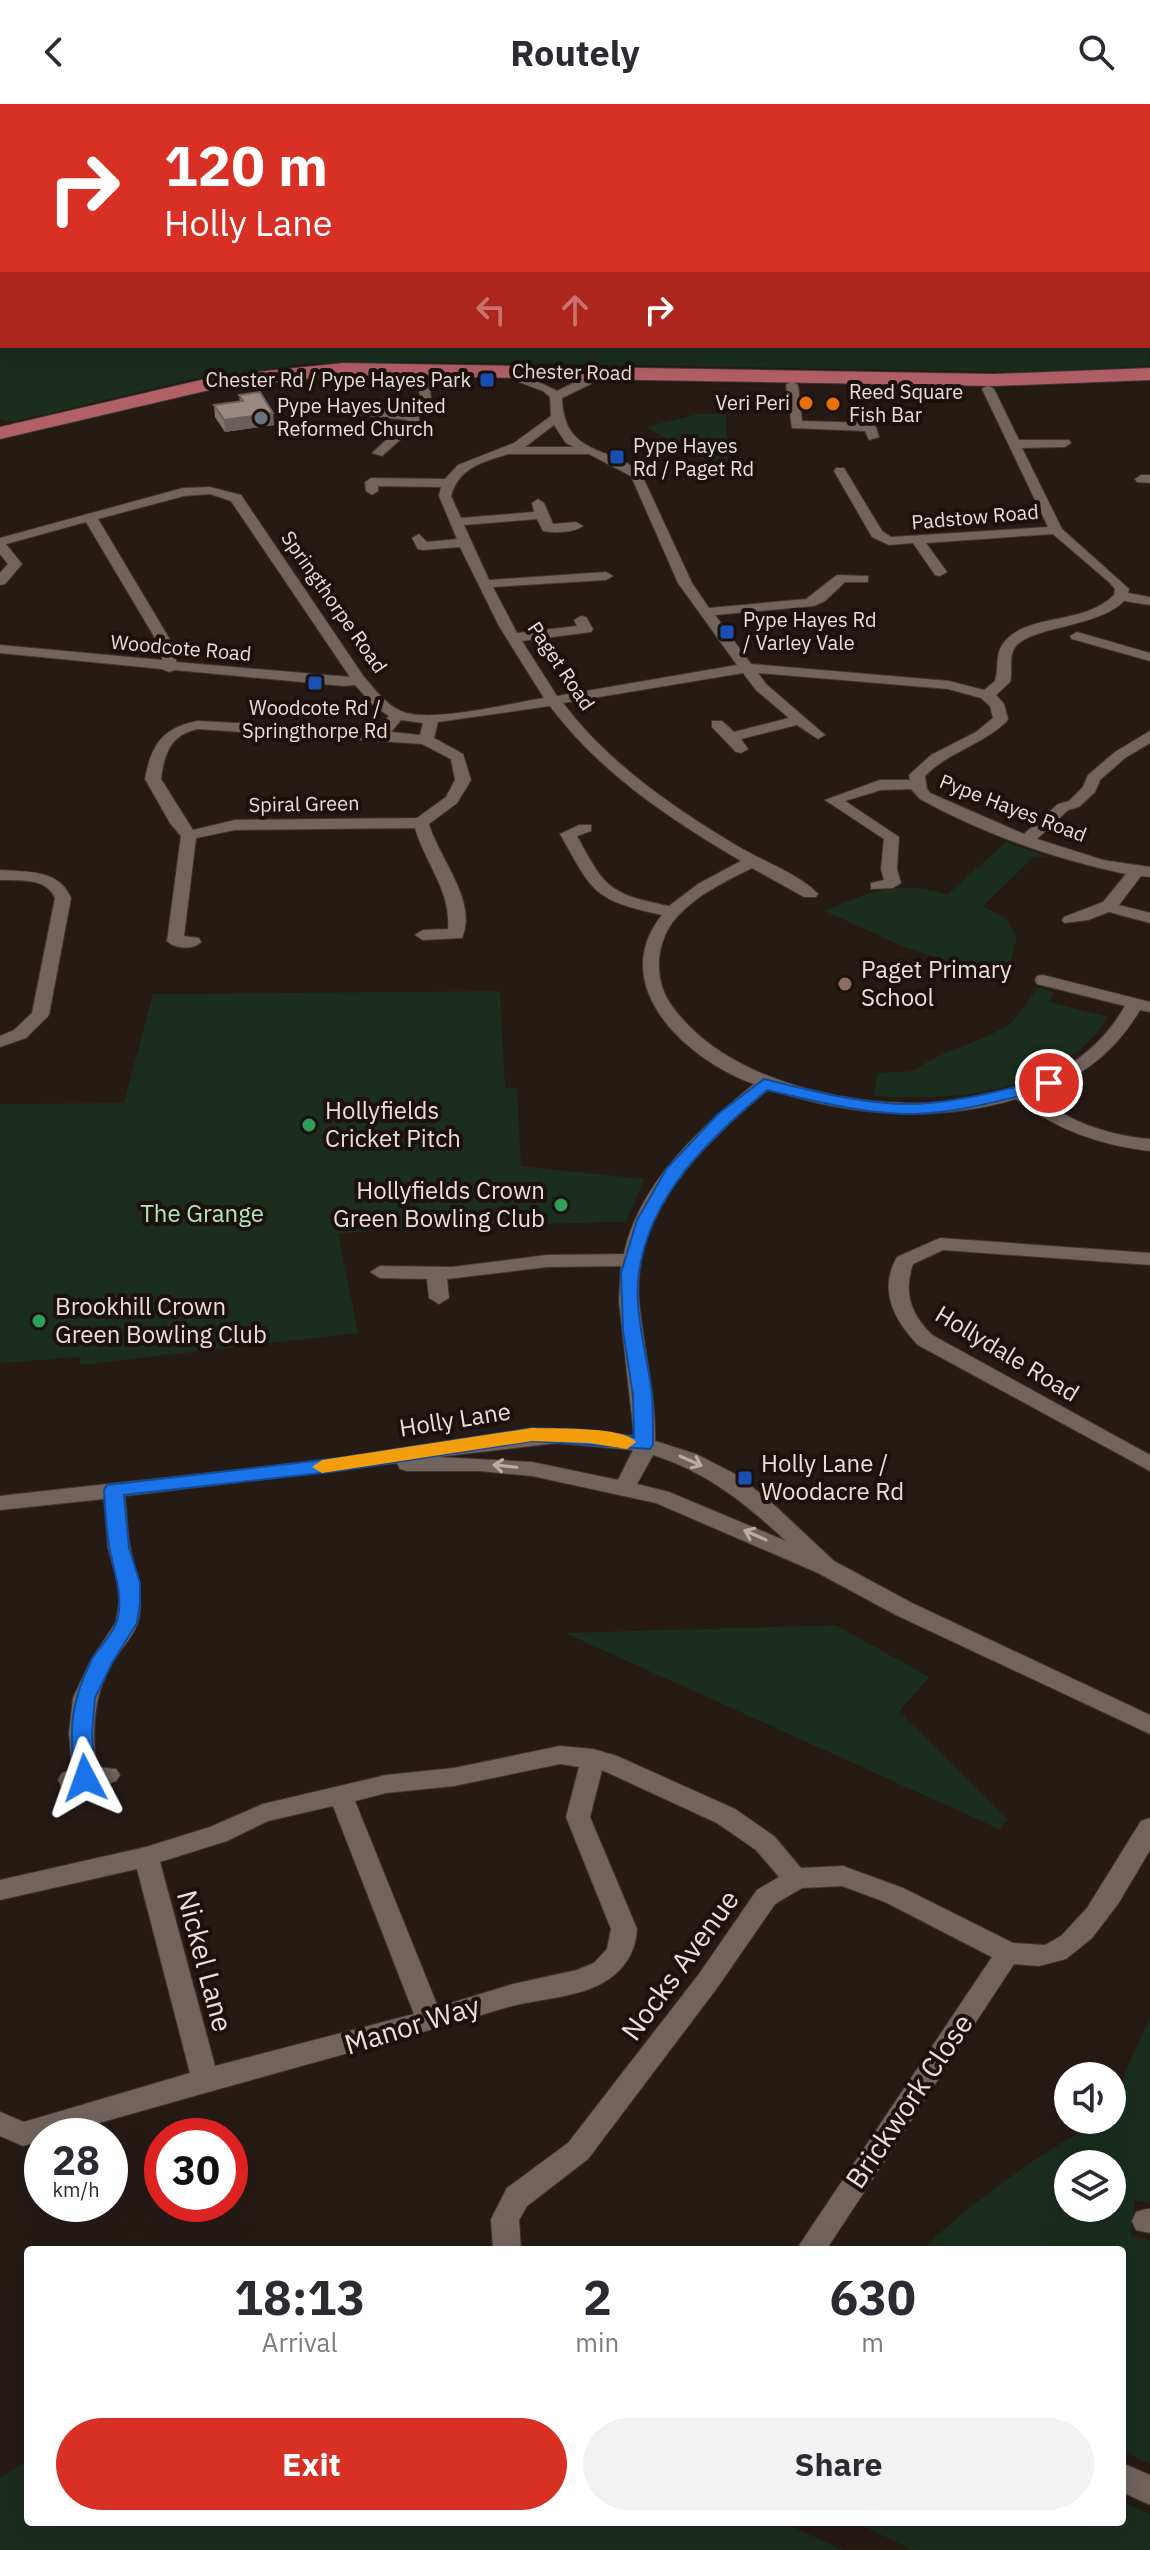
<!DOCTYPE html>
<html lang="en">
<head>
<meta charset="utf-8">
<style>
	body { margin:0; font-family:"IBM Plex Sans",sans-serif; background:#f2f2f3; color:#2b2b33; height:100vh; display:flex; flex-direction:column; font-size:30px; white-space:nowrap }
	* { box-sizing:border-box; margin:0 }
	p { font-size:26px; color:#7c7c81 }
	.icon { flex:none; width:44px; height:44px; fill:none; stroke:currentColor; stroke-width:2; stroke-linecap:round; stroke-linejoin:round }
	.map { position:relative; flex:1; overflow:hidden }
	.details { position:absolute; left:24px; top:2142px; width:1102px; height:280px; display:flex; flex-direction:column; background:#fff; border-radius:8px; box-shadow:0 8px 32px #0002 }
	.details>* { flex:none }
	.banner { position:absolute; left:0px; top:0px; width:1150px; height:244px; box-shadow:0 8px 32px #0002; background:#d93025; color:#fff; overflow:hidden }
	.buttons { position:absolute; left:1054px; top:1958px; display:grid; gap:16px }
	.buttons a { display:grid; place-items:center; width:72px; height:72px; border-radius:50%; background:#fff; box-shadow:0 8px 32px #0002; font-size:40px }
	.speed { position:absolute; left:24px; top:2014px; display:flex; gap:16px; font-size:40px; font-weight:700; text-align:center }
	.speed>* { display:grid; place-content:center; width:104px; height:104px; border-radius:50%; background:#fff; box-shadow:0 8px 32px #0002; line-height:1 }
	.speed small { font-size:20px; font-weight:400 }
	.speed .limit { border:12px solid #d22; background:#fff; color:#111 }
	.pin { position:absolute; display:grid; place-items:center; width:68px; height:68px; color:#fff; margin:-34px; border:4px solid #fff; border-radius:50%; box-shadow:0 2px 8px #0007 }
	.me { position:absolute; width:88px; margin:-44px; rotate:356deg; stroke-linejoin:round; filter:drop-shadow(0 0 6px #0008) }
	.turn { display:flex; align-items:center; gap:28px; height:168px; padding:0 32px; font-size:36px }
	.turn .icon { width:104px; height:104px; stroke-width:2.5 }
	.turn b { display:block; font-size:56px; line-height:68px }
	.lanes { display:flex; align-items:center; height:76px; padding:0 32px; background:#0003; justify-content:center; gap:40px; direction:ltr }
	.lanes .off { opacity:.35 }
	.eta { display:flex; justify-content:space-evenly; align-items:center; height:136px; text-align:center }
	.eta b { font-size:48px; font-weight:800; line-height:56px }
	.cta { display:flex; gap:16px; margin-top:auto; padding:16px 32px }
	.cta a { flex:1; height:92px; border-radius:48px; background:#d93025; color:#fff; font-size:32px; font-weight:800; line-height:92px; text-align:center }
	.cta a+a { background:#f2f2f3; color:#2b2b33 }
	header { display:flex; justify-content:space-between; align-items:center; height:104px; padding:0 32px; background:#fff; font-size:36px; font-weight:800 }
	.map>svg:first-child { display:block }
</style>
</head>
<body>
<header><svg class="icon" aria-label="back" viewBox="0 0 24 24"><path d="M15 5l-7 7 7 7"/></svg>Routely<svg class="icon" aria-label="search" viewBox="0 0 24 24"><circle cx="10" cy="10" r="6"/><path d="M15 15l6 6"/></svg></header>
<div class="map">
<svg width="1150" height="2446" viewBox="0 0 1150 2446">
	<rect width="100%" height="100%" fill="#261a15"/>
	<g fill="#1a2d1e" fill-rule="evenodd">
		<path d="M0 0H633L2 2 0 87Z"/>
		<path d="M687 0H975L979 2H677Z"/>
		<path d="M0 95 2 242H1148V128L1150 262 1036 268 432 258 303 260 193 275 12 318 0 315Z"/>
		<path d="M698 310H726L728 361H713L646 323Z"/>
		<path d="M1006 738 1048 753H1034L983 802 1005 814 1017 832 1011 856 999 874 899 841 825 807C865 788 903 775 947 791Z"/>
		<path d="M1038 884 1053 888 1050 898 1108 913C1059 991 956 997 874 992L877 969 913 967 932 955 992 930 1011 919Z"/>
		<path d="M500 887 505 984H517L521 1062 644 1075 626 1118 484 1121 475 1117 338 1130 358 1229 80 1261V1253L0 1259V1000L124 999 153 890Z"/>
		<path d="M836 1521 929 1573 899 1608 1008 1715 999 1725 565 1529Z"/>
		<path d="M1150 1912V2099L1135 2096 1131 2132 1150 2136V2360L1122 2347V2146H922C945 2119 1080 2016 1112 2016V1999ZM1068 2060H1112V2104H1068Z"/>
		<path d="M28 2356V2418H782L843 2446H0V2374Z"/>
		<path d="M1122 2397 1150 2410V2446H913L854 2418H1122Z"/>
	</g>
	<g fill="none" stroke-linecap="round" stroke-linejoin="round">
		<path stroke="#000c16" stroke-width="3" d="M651 2 660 0"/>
		<defs>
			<g id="minor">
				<path d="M1150 13V19L1148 20V14Z"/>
				<rect x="1148" y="50" width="2" height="6"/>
				<path d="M419 272 429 274 432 305 419 313V319L382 352 372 349 408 316 339 309 333 305C354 292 392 316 420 303Z"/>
				<path d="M519 272H527L557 287 583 274H591V280L562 294C564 350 603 341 640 367L692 479 709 504 806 495 837 471 868 472V478H845L825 497 814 502 715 511 751 560 949 577 984 586 995 577C999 565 995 552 1002 541 1024 508 1084 522 1114 491L1115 485 1110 479 1053 430 926 439 947 468 940 472 935 471 913 439 889 441 872 433 834 367 836 364H844L882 427 891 433 1048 423 982 285 988 281 994 285 1019 336H1069L1071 339 1065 343 1022 344 1062 425 1129 485 1128 489 1150 493V501L1124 497C1097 525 1023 522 1013 547 1009 557 1013 568 1010 578L996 591 1004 600 1008 615 1006 618C982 641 948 648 925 672L927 685 930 689 1024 730 1058 700 1069 697 1083 683 1088 671 1115 648 1150 627V639L1125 654 1100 676 1095 688 1079 703 1068 706 1037 735 1103 756 1150 763V773L1141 772 1119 801 1150 809V819L1109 808 1088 816 1064 819 1062 816 1064 813 1103 798 1126 770C1054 755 984 730 920 695L911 685 881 686 845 697 899 733 897 765 901 779 893 784 871 785V779L884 776 881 765 884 735 825 696 880 676H910L909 671 931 651 976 628 993 614 990 602 981 594 948 585 758 569 766 580 825 631 818 635 797 621 741 635 748 645 741 649 736 648 712 623V617H722L734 628 789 614 756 586 743 569 563 599C609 660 674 704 739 743 761 756 802 772 818 790L816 793H804L752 764C724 778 692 793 672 819 663 832 658 849 659 865 660 890 673 905 689 922 766 1000 941 1020 1040 977 1077 960 1105 937 1125 902L1037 880 1035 876 1037 872 1043 871 1150 898V908L1140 906C1115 948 1080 976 1032 990 1069 1017 1105 1031 1150 1035V1047C1099 1041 1057 1026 1016 995 936 1019 847 1012 769 985 706 1038 632 1106 639 1196 643 1243 656 1289 655 1337L696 1350 735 1370 770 1397 834 1457 912 1499 1150 1611V1630L896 1511 818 1469 656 1399 532 1372 479 1367H407L400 1365 397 1359 125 1392C127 1409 127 1425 130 1442 134 1467 144 1487 139 1514 136 1530 122 1543 114 1556 93 1590 92 1625 96 1663L116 1665 120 1671 116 1677C101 1683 77 1688 62 1683L58 1676 62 1669 72 1666 69 1629 73 1594 91 1556 116 1518 119 1499 118 1479 108 1444 104 1395 0 1406V1392C113 1379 226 1368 339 1354 438 1340 534 1316 634 1332L619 1197 621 1162 547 1163 447 1175 449 1194 439 1200 429 1194 427 1175 380 1174 370 1168 380 1162 452 1163 547 1151 624 1150C639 1079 700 1024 754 980 688 957 605 882 662 811 592 796 593 788 560 730L579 721H591V727L577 732C605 784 609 790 669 802L698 780 741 757C670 715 600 669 550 602L438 618 434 634 463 650 471 676 457 699 429 720C439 755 478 797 462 834L423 836 415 831 423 826 448 825C451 786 425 759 415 724L235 726 196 734 184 832 199 834 201 838C194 846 174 845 167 837L181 732 170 719 145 675C151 641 163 623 198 617L377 626 389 612 375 603 355 581 343 582 175 566 169 568 162 565 0 549V541L162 556V548L155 534 86 418 6 440 22 460 5 480 0 481V469L8 460 0 450V434L183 384 210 383 241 391 364 573C375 585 385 600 401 607 430 620 511 599 544 594L499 522 460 443 423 446 418 445 412 434 419 430 427 438 457 435 439 392 441 383 378 382V387L372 391 366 387 365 378 371 374 445 375 458 361 514 339 551 312 550 293 543 287 519 278ZM554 321 566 339 574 343H525ZM508 350H589L631 372 678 479 737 561 557 592 522 537 591 528 593 525 586 513 581 512 574 516 577 522 517 529 493 483 606 476 613 472 606 468 489 476 464 421 537 415 543 427C554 429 574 429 583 422L576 418 553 420 544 399 538 395 532 399 534 408 461 414 451 392C459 363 483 358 508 350ZM210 390 231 397 350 573 176 558V548L169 534 98 415 184 392ZM401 616 423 619 420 631 391 628ZM198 625 422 640 451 655 455 676 446 693 417 714 235 716 193 726 161 675C164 650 171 630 198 625ZM557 1339 633 1346 618 1376 532 1358 437 1353ZM653 1351C707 1368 745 1399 786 1437L669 1388 637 1380Z"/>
				<path d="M792 277 798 281 802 317 870 319 876 323 879 333 869 336 865 327 792 324 786 281Z"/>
				<path d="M1141 371H1150V379L1137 378 1135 375Z"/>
				<path d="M1077 528 1150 549V557L1072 535 1070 532Z"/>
				<path d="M0 766C27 768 59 765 71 794L49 911 26 934 0 943V932L14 926 32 909 55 794C46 773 19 777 0 776Z"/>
				<path d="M940 1134 1150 1149V1161L943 1146 913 1160C903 1190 911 1210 932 1231L1150 1351V1367L918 1241C894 1216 878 1186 897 1153Z"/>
				<path d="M560 1642 593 1645 617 1652 735 1705 774 1732 801 1764 843 1762 903 1784 1013 1839 1045 1841 1061 1832 1087 1804 1141 1717 1150 1714V1746L1118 1800 1092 1834 1066 1855 1039 1862 1014 1860 826 2146H796L992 1853 885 1798 842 1782 802 1784 775 1800 717 1884 588 2055 527 2102 519 2116 521 2146H493L491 2115 507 2084 568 2039 699 1870 757 1786 779 1773 756 1746 717 1719 602 1666 590 1713 637 1825C636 1844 628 1860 613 1872 586 1894 540 1894 508 1903 358 1948 206 1987 55 2032H42V2036L23 2042 0 2032V2008L24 2018 190 1969 137 1765 0 1796V1776L146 1743 210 1723 263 1700 386 1671 454 1664ZM560 1660 579 1663 566 1713 611 1825 607 1845 594 1859 577 1866 513 1880 438 1903 355 1697 386 1689 454 1682ZM333 1702 414 1910 215 1962 160 1758 227 1737 268 1717Z"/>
				<path d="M1146 2105H1150V2129L1136 2126 1132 2117 1136 2108Z"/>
				<path d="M1122 2359 1150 2371V2401L1122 2388Z"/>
			</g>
			<g id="secondary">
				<path d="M1002 0H1020L1021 2H1003Z"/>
				<path d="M1148 105 1150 106V117L1148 116Z"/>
			</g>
			<path id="trunk" d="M343 259 994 270 1150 264V276L994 282 343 271 218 284 0 335V323L218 272Z"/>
		</defs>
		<use href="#minor" stroke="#3f3533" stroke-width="2"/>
		<use href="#secondary" stroke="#3f3533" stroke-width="2"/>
		<use href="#trunk" stroke="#3f3533" stroke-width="2"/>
		<use href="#minor" fill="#72635d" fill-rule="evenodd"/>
		<use href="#secondary" fill="#8a6261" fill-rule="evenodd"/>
		<use href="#trunk" fill="#b16066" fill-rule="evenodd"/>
	</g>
	<path fill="#847570" d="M239 291 274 321 225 328 215 313 214 301 240 298Z"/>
	<path fill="#6b5f5b" d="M273 309 274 321 225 328 224 316Z"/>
	<path fill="#998882" stroke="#6b5f5b" stroke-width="2" d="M260 288 273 309 224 316 214 301 243 297 239 291Z"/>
	<defs><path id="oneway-shaft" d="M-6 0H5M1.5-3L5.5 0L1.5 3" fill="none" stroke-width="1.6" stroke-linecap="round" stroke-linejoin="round" transform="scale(2)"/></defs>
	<g stroke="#b9ada9">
		<use href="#oneway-shaft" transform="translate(691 1357) rotate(24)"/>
		<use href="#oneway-shaft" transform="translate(505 1362) rotate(-174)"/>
		<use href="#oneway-shaft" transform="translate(755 1431) rotate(-156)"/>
	</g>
	<path fill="#1a73e8" stroke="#114b97" stroke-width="2" d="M764 975C814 987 864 1001 916 1000 961 998 1005 985 1049 975L1057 979 1055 983C1009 994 962 1009 914 1010 864 1010 815 997 767 986 710 1034 650 1090 639 1168 633 1207 648 1253 652 1291 653 1307 653 1324 653 1341L650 1345 532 1337 339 1367 124 1391 129 1444 140 1479V1499L137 1519 112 1559 95 1594 92 1629 95 1674 92 1680 85 1683 77 1680 74 1674C70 1625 69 1601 92 1555 100 1542 115 1528 118 1513 123 1487 113 1467 109 1441 106 1423 105 1404 104 1386L107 1381 339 1354 532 1324 589 1326 634 1333 633 1291 623 1227 621 1169 637 1116 667 1064 718 1010Z"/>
	<path fill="#f59e0b" d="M532 1324C554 1325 623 1322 636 1338L627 1345 589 1339 532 1337 322 1369 312 1363 322 1356Z"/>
	<g fill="#1a4fb4" stroke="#1c110c" stroke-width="3">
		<rect x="479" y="268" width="16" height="16" rx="4"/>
		<rect x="609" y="345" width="16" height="16" rx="4"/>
		<rect x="719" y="520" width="16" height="16" rx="4"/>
		<rect x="307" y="571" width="16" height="16" rx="4"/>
		<rect x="737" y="1366" width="16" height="16" rx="4"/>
	</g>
	<g fill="#e8710a" stroke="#1c110c" stroke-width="3">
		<circle cx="806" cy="299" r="8"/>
		<circle cx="833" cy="300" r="8"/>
	</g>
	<circle fill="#6b7280" stroke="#1c110c" stroke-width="3" cx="261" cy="314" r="8"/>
	<circle fill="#8d6e63" stroke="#1c110c" stroke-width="3" cx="845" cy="880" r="8"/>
	<g fill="#2e9e5b" stroke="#1c110c" stroke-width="3">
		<circle cx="309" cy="1021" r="8"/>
		<circle cx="561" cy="1101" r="8"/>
		<circle cx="39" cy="1217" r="8"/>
	</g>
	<g text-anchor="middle" stroke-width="8" stroke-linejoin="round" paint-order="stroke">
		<g font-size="20" fill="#e8dfdb" stroke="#1c110c">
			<text transform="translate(572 268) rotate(1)" y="7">Chester Road</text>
			<text transform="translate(975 413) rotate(-5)" y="7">Padstow Road</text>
			<text transform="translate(334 498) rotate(55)" y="7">Springthorpe Road</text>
			<text transform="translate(181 544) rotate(5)" y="7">Woodcote Road</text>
			<text transform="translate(561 562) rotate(56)" y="7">Paget Road</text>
			<text transform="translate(304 700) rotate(-1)" y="7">Spiral Green</text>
			<text transform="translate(1013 704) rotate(21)" y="7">Pype Hayes Road</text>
		</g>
		<g font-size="20" fill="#e8dfdb" stroke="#1c110c" text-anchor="start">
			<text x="471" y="283" text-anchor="end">Chester Rd / Pype Hayes Park</text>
			<text x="849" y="295">Reed Square<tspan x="849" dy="23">Fish Bar</tspan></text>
			<text x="790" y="306" text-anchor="end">Veri Peri</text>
			<text x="277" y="309">Pype Hayes United<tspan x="277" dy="23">Reformed Church</tspan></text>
			<text x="633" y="349">Pype Hayes<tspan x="633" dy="23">Rd / Paget Rd</tspan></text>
			<text x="743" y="523">Pype Hayes Rd<tspan x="743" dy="23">/ Varley Vale</tspan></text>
			<text x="315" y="611" text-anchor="middle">Woodcote Rd /<tspan x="315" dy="23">Springthorpe Rd</tspan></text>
		</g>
		<g font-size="24" fill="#e8dfdb" stroke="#1c110c" text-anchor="start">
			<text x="861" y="874">Paget Primary<tspan x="861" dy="28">School</tspan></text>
			<text x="325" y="1015">Hollyfields<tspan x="325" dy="28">Cricket Pitch</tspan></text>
			<text x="545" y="1095" text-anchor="end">Hollyfields Crown<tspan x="545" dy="28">Green Bowling Club</tspan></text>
			<text x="55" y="1211">Brookhill Crown<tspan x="55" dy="28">Green Bowling Club</tspan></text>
			<text x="761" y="1368">Holly Lane /<tspan x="761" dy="28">Woodacre Rd</tspan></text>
		</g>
		<g font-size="24" fill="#b1e7ba" stroke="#1c110c">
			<text x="202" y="1118">The Grange</text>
		</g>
		<g font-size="24" fill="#e8dfdb" stroke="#1c110c">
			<text transform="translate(1007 1250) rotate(31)" y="8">Hollydale Road</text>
			<text transform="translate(455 1316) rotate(-9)" y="8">Holly Lane</text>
		</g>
		<g font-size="28" fill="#e8dfdb" stroke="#1c110c">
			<text transform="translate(205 1857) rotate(75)" y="10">Nickel Lane</text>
			<text transform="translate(680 1861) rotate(-54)" y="10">Nocks Avenue</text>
			<text transform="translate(412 1921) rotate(-17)" y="10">Manor Way</text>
			<text transform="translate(909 1997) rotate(-56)" y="10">Brickwork Close</text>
		</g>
	</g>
</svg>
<div class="buttons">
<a><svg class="icon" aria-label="sound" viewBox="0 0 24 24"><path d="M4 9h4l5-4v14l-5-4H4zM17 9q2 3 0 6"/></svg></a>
<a><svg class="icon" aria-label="layers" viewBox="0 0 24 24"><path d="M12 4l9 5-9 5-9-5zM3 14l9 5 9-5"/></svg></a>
</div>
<div class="speed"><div>28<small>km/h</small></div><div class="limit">30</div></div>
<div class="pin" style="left:1049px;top:979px;background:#d93025"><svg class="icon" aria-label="arrive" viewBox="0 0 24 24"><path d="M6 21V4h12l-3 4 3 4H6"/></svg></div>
<svg class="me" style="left:85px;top:1674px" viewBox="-20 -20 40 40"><path d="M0-17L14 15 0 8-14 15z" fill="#1a73e8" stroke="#fff" stroke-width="4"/></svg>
<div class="banner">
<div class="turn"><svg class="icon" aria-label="right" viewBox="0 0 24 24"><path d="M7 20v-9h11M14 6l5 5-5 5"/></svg><div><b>120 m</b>Holly Lane</div></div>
<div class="lanes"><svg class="icon off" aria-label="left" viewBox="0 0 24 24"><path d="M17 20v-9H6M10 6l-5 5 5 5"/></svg><svg class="icon off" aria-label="ahead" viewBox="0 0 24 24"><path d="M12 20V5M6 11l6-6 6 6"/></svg><svg class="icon" aria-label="right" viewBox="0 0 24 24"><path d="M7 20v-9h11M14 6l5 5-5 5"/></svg></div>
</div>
<section class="details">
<div class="eta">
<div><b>18:13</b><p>Arrival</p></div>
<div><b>2</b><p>min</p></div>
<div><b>630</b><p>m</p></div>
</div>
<div class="cta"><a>Exit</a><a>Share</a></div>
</section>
</div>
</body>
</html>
